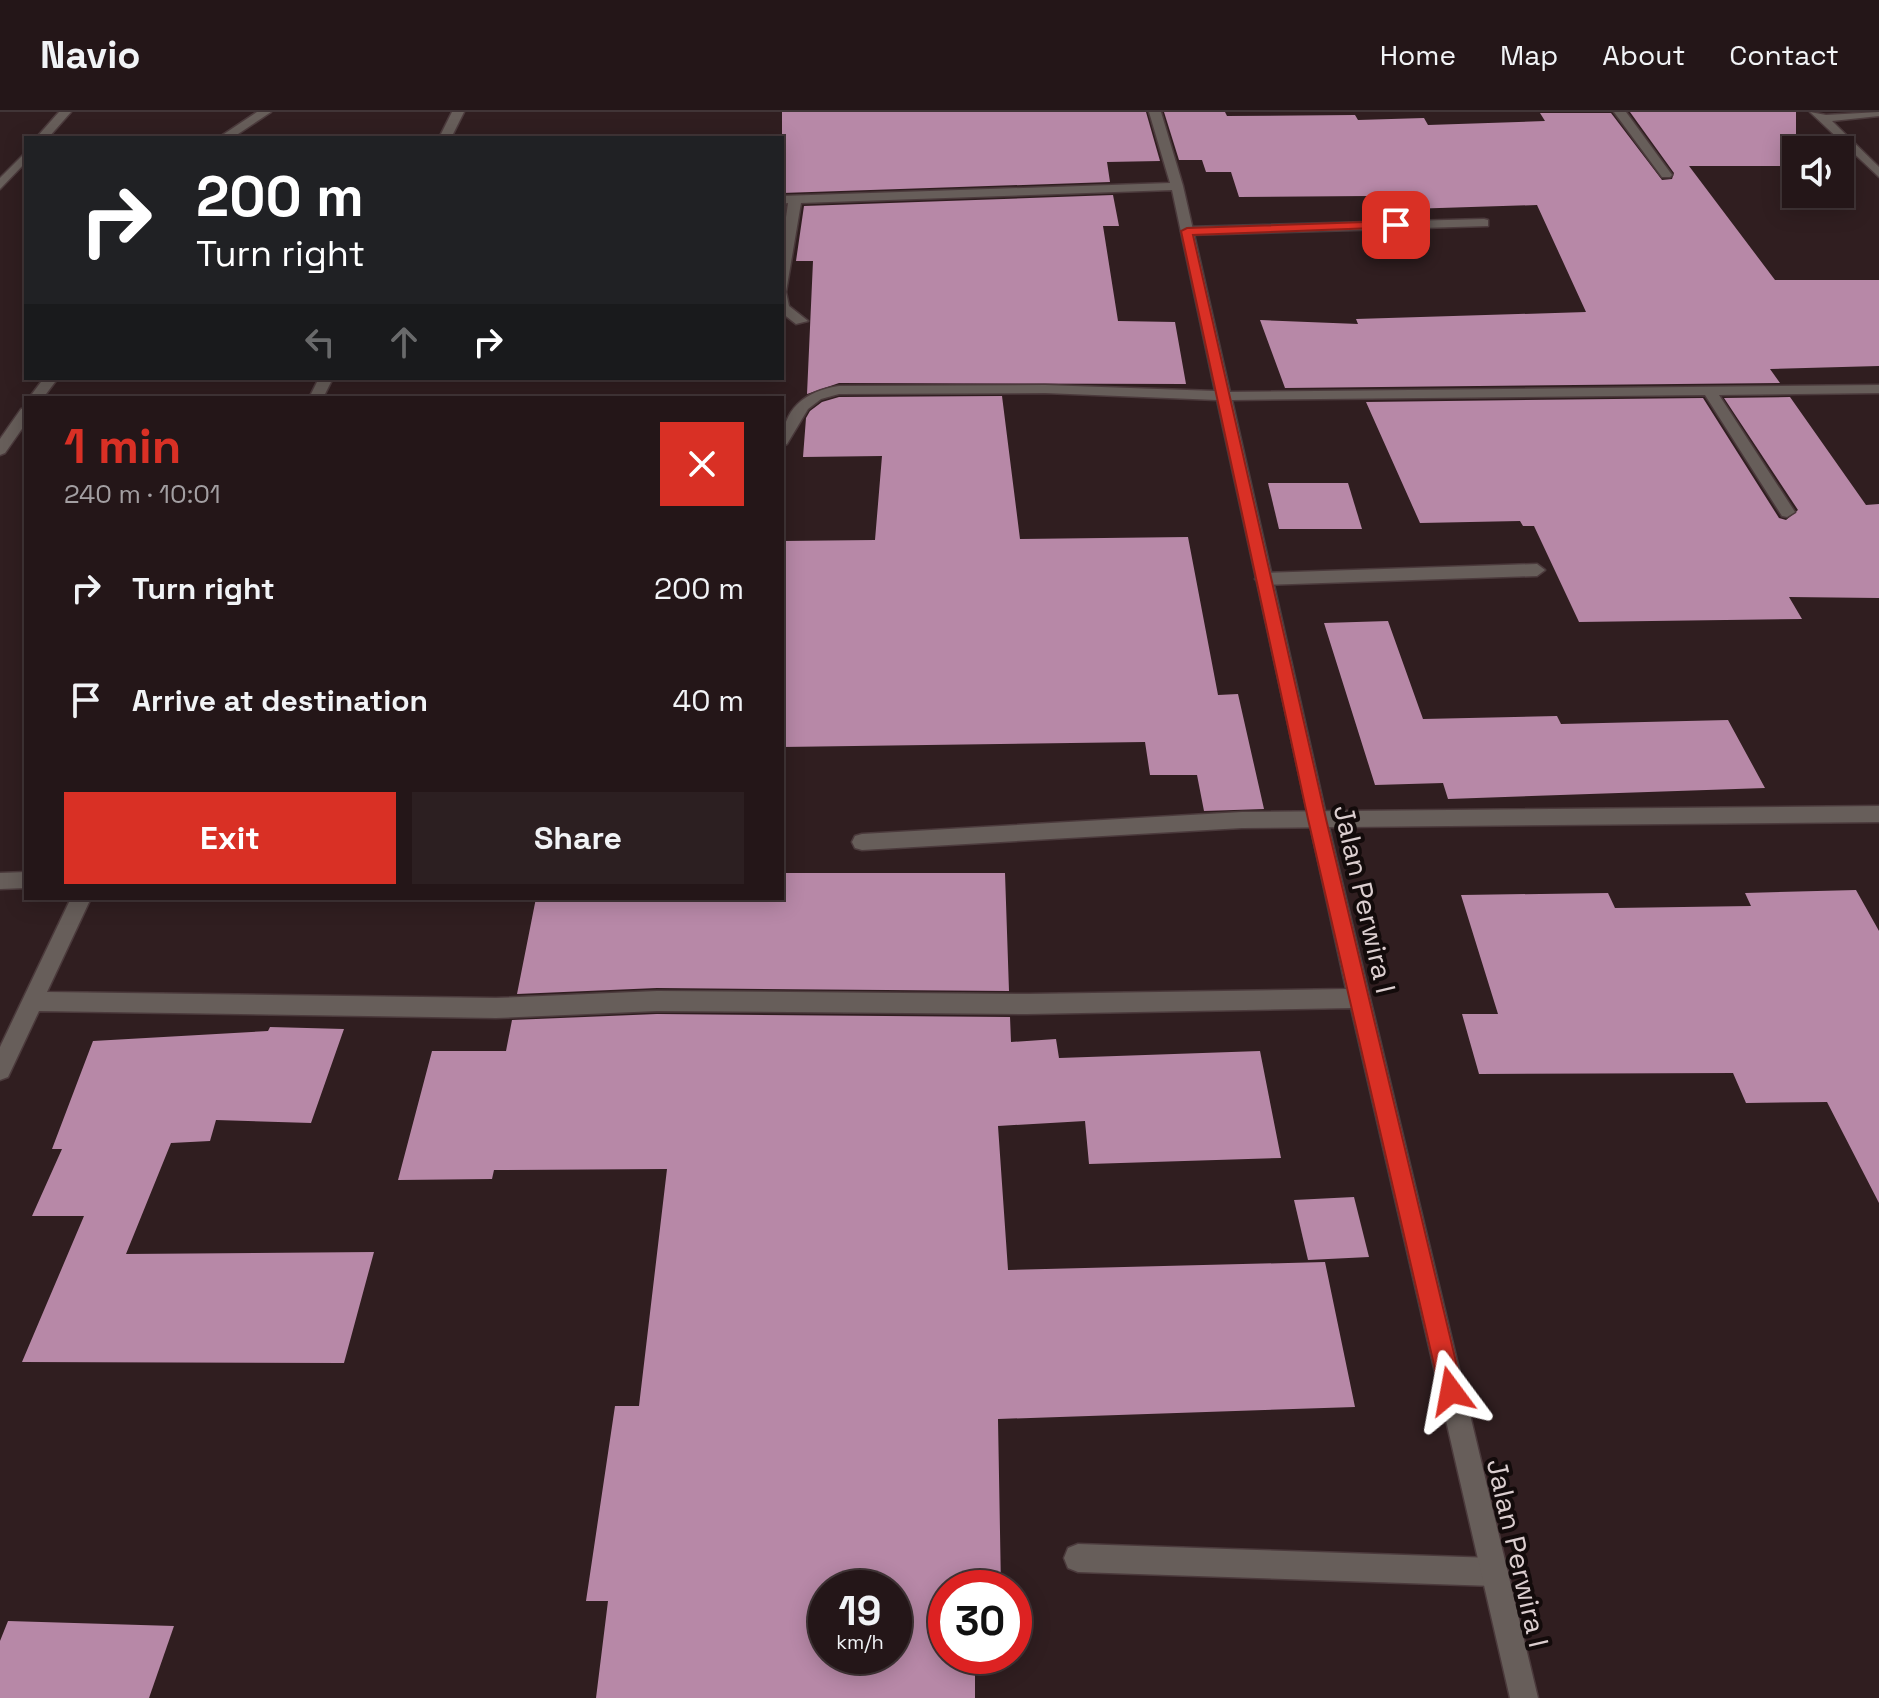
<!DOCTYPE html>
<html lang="en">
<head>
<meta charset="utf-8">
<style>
	body { margin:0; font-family:"Space Grotesk",sans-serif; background:#2c1f21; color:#f1f3f6; height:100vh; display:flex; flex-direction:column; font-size:30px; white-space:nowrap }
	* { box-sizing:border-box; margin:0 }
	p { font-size:26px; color:#a39fa2 }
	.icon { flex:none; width:44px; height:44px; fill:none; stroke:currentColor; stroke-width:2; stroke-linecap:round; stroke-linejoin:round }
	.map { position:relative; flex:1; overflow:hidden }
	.details { position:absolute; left:24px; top:284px; width:760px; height:504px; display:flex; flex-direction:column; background:#241618; border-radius:0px; box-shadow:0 4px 20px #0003,0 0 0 2px #413537 }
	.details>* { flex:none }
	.hud { position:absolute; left:24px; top:24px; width:760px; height:244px; border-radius:0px; box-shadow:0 4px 20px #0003,0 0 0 2px #413537; background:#202124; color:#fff; overflow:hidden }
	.tools { position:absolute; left:1782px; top:24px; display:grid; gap:16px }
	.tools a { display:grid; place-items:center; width:72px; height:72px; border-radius:0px; background:#241618; box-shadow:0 4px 20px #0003,0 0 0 2px #413537; font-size:40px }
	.speed { position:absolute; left:808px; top:1458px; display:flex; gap:16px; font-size:40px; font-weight:700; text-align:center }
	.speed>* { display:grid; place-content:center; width:104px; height:104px; border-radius:50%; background:#241618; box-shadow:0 4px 20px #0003,0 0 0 2px #413537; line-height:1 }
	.speed small { font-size:20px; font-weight:400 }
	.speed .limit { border:12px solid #d22; background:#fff; color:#111 }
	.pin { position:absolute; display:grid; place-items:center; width:68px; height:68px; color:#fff; margin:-34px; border-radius:16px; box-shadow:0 4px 12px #0006 }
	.me { position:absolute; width:88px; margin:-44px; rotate:347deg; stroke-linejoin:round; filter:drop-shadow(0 0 6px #0008) }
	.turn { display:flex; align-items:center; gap:28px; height:168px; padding:0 40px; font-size:36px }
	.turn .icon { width:104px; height:104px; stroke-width:2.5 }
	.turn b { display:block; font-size:56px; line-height:68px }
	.lanes { display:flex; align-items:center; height:76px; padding:0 40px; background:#0003; justify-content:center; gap:40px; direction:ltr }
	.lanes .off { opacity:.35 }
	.round { display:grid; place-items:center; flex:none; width:84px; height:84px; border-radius:0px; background:#2c1f21 }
	.head { display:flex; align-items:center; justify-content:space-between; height:136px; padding:0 40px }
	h1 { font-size:48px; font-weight:600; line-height:60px; color:#d93025 }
	.primary-button { display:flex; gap:16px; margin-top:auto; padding:16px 40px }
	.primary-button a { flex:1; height:92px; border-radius:0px; background:#d93025; color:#fff; font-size:32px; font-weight:600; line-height:92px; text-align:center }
	.primary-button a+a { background:#2c1f21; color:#f1f3f6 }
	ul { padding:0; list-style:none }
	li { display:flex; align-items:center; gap:24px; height:112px; padding:0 40px }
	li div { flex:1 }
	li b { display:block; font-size:30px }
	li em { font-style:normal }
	header { display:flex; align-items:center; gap:48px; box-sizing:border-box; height:112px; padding:0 40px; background:#241618; border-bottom:2px solid #413537 }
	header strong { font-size:38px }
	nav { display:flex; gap:44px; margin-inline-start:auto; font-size:28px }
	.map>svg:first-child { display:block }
</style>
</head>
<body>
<header>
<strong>Navio</strong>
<nav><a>Home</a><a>Map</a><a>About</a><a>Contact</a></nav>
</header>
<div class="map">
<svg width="1879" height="1586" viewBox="0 0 1879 1586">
	<rect width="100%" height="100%" fill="#301e20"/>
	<g fill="#b788a7" fill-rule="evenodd">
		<path d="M782 0H1146L1160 49 1107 50 1110 70 782 81Z"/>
		<path d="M1164 0H1225L1227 4 1355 3 1358 8 1424 6 1428 13 1545 9 1540 1H1611L1662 68 1672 67 1674 61 1630 0H1796V54H1689L1775 168H1879V254L1770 257 1780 271 1285 276 1260 208 1358 212 1356 207 1586 200 1537 93 1377 98 1370 84 1239 85 1231 60H1206L1202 48H1179Z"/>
		<path d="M1113 83 1119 114H1103L1118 209 1175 210 1186 272 839 271 807 282 813 149H796L804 94Z"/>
		<path d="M1002 284 1020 427 1188 425 1218 583 1238 582 1264 697 1204 699 1197 663H1150L1145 630 782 635V429L875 428 882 344 803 345 806 306 810 299 822 290 839 285Z"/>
		<path d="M1790 285 1866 393 1879 392V486L1789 485 1802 507 1579 510 1534 414H1523L1520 409 1420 411 1366 290 1703 286 1779 406 1786 408 1798 398 1724 286Z"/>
		<path d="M1268 371H1348L1362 417H1279Z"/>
		<path d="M1388 509 1423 607 1557 604 1561 612 1728 608 1765 676 1448 687 1443 671 1375 673 1324 511Z"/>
		<path d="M782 761H1005L1009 879 657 876 517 882 536 786H782Z"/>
		<path d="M1856 778 1879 819V1091L1827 990 1746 991 1733 961 1479 962 1462 902H1498L1461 783 1608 781 1615 796 1751 794 1745 781Z"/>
		<path d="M657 902 1010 905 1011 930 1056 927 1059 946 1260 939 1281 1046 1089 1052 1085 1009 998 1014 1008 1158 1325 1150 1355 1295 998 1307 1001 1476H946V1544H975V1586H596L608 1489H586L615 1294H639L667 1057 494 1058 492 1067 398 1068 432 939H506L512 908ZM826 1476H894V1544H826Z"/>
		<path d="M270 915 344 917 311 1011 216 1008 210 1029 171 1031 126 1142 374 1140 344 1251 22 1250 84 1104H32L62 1037H52L93 929 268 919Z"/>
		<path d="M1354 1085 1369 1145 1308 1148 1294 1088Z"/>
		<path d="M8 1509 174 1514 149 1586H0V1529Z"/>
	</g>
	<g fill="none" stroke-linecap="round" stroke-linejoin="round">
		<defs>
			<g id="service">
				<path d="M257 0H271L232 26H218Z"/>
				<path d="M1484 107 1488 108V114L1187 123 1181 119 1187 115Z"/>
				<path d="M44 266H58L43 286H29Z"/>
				<path d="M26 296V311L5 341 0 343V327L21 297Z"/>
				<path d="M1537 452 1545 458 1537 464 1263 473 1255 467 1263 461Z"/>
				<path d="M1879 694V710L1242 716 862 738 855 736 852 730 855 724 862 722 1242 700Z"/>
				<path d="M26 760V776L0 777V761Z"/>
				<path d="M1078 1432 1494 1446 1504 1450 1508 1460 1504 1470 1494 1474 1078 1460 1068 1456 1064 1446 1068 1436Z"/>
			</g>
			<g id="minor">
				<path d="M59 0H71L48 26H36Z"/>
				<path d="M452 0H464L451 26H439Z"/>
				<path d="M1149 0H1161L1183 74 1230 280 1879 273V281L1719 283 1795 400 1787 405 1782 404 1705 283 1232 288 1327 707 1538 1586H1510L1351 896 1028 902 657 899 496 906 39 899 8 965 0 968V935L71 786H91L47 880 496 886 657 879 1028 882 1346 877 1217 288 1045 281 839 282 821 287 808 297 787 332 782 334C782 297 805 279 839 274L1045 273 1215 279 1172 78 801 91 786 180 789 194 808 209 796 212 782 201V134L788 91 782 92V84L1170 71Z"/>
				<path d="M1614 0H1626L1672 63 1670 65H1662Z"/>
				<path d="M1810 0 1826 3 1879 0V4L1832 9 1879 55V65Z"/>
				<path d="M26 40V50L0 77V66Z"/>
				<path d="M319 266H333L323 286H309Z"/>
			</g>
		</defs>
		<use href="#service" stroke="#4b3a3c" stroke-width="3"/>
		<use href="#minor" stroke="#4b3a3c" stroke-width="3"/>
		<use href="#service" fill="#675e5a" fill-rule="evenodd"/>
		<use href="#minor" fill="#675e5a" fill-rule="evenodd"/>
	</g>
	<path fill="#d93025" stroke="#8d1f18" stroke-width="2" d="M1396 109 1400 115 1193 123 1326 707 1463 1279 1459 1287 1451 1290 1443 1287 1440 1279 1308 707 1181 119 1187 116Z"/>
	<g text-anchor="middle" stroke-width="8" stroke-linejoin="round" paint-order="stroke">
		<g font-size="28" fill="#dbcecf" stroke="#130b0b">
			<text transform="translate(1365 787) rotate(77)" y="10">Jalan Perwira I</text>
			<text transform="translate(1518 1441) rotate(77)" y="10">Jalan Perwira I</text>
		</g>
	</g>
</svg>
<div class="tools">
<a><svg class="icon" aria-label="sound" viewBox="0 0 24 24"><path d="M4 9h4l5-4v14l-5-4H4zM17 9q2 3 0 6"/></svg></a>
</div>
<div class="speed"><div>19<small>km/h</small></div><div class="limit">30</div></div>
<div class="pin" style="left:1396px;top:113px;background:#d93025"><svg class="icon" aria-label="arrive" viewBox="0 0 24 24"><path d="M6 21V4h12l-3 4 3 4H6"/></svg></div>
<svg class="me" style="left:1451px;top:1279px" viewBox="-20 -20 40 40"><path d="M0-17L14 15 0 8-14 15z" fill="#d93025" stroke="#fff" stroke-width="4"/></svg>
<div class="hud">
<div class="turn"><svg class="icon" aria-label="right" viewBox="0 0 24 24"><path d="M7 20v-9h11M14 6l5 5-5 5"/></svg><div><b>200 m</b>Turn right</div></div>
<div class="lanes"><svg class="icon off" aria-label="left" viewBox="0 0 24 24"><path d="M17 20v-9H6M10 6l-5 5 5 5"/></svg><svg class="icon off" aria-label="ahead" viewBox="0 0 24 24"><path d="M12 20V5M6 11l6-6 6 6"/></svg><svg class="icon" aria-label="right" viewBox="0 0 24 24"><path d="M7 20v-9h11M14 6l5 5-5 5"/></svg></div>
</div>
<section class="details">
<div class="head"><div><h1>1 min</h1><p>240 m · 10:01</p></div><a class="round" style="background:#d93025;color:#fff"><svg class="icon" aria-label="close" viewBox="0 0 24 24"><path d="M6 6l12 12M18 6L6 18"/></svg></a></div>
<ul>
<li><svg class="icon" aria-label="right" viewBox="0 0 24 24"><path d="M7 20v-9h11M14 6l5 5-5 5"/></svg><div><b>Turn right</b></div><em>200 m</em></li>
<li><svg class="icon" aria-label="arrive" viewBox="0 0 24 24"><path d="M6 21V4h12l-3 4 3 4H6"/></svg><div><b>Arrive at destination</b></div><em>40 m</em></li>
</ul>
<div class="primary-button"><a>Exit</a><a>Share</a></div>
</section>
</div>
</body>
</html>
